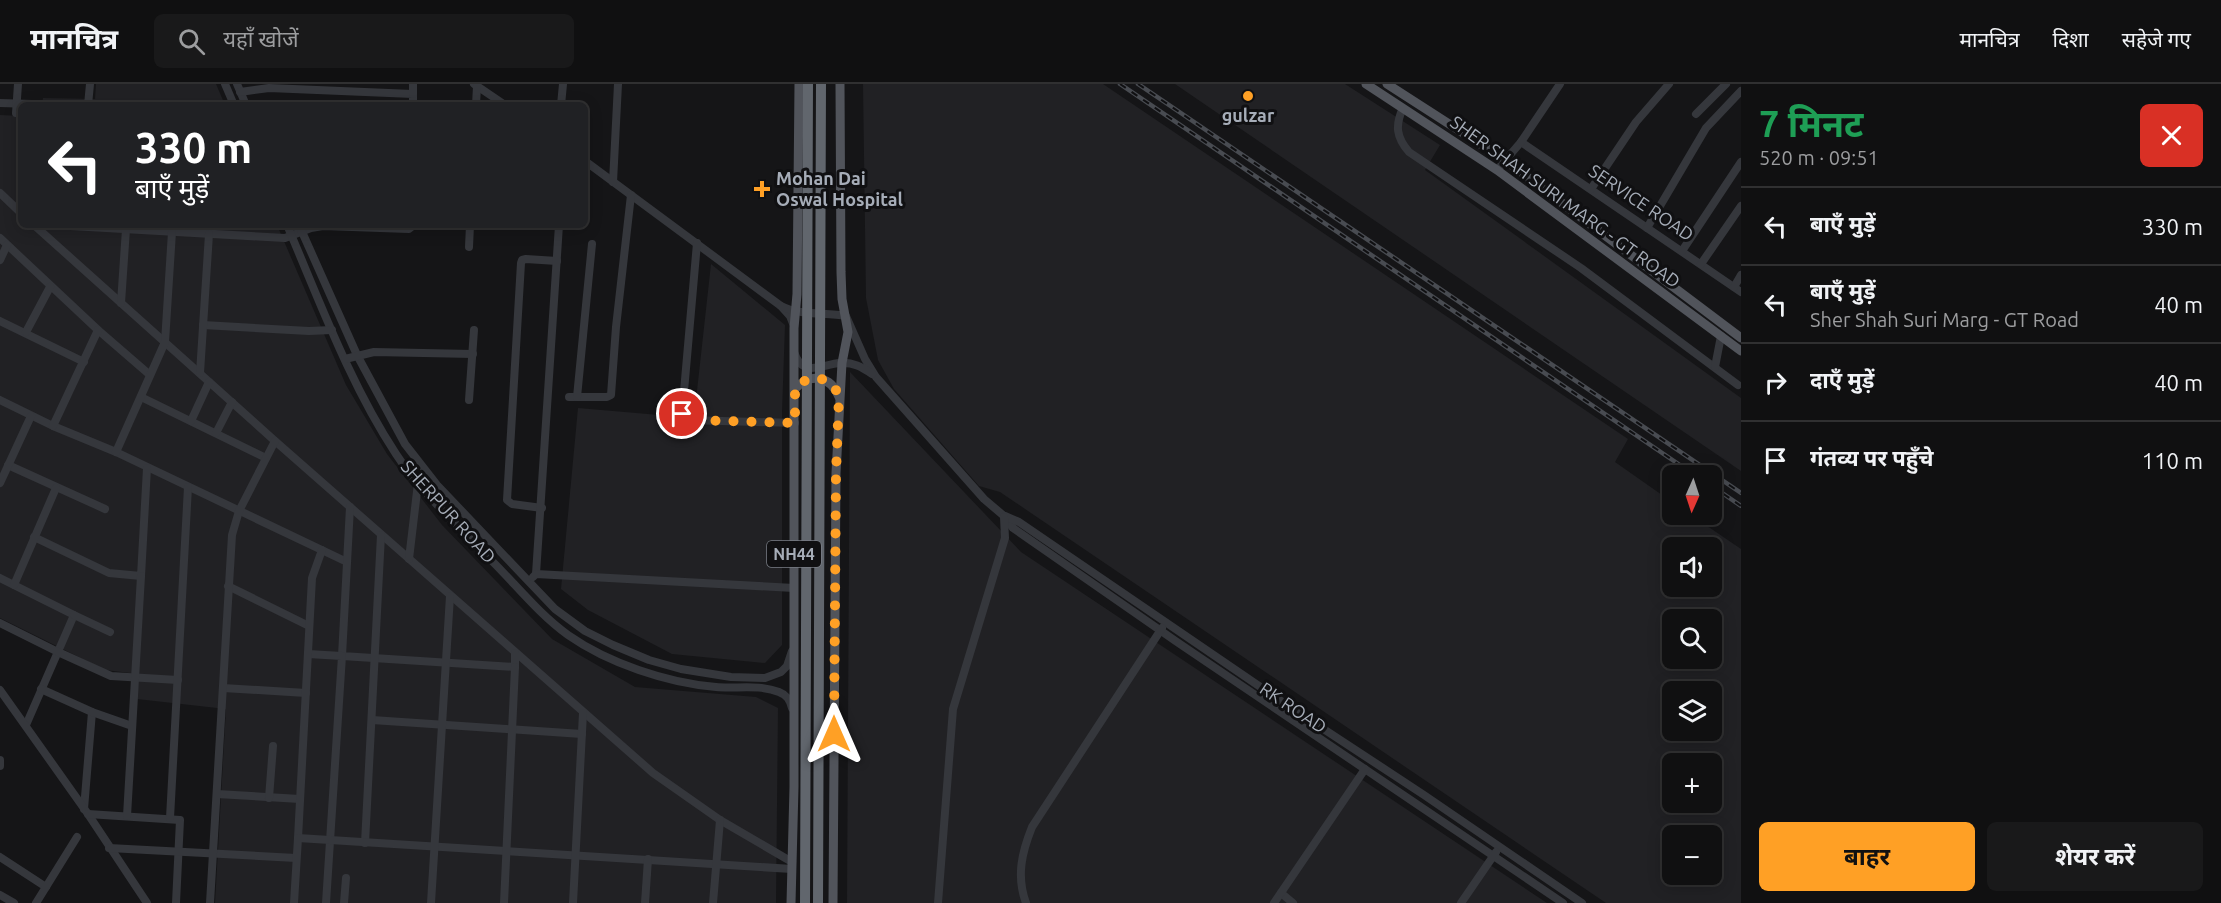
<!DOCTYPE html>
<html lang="hi">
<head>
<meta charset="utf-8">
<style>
	body { margin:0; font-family:Ubuntu,"Noto Sans Devanagari",sans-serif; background:#19191a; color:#f1f3f6; height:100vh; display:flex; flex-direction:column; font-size:22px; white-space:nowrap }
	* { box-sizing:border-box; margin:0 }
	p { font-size:20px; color:#9c9d9f }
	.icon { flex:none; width:33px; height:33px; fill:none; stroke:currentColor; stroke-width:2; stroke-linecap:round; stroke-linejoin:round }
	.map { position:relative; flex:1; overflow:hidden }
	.panel { display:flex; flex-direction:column; background:#101011; width:480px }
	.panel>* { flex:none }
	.hud { position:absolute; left:18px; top:18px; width:570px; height:126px; border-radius:9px; box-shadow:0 3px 15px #0003,0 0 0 2px #303031; background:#202124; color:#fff; overflow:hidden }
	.needle { width:39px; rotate:183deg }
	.controls { position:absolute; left:1662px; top:381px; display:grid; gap:12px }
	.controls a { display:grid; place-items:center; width:60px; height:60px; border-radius:9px; background:#101011; box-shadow:0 3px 15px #0003,0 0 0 2px #303031; font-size:30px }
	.pin { position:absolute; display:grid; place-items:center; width:51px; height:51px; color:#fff; margin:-26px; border:3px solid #fff; border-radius:50%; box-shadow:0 2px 6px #0007 }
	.me { position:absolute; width:66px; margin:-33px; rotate:0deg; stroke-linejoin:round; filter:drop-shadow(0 0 4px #0008) }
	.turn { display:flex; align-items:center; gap:21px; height:126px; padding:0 18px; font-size:27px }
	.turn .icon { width:78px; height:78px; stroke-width:2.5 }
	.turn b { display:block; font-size:42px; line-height:51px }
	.round { display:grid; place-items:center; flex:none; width:63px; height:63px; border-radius:9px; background:#19191a }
	.head { display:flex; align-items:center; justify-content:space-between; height:102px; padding:0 18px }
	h1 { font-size:36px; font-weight:700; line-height:45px; color:#1e9e55 }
	.primary-button { display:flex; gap:12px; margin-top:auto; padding:12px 18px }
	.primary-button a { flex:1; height:69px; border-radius:9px; background:#ffa025; color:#111; font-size:24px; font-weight:700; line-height:69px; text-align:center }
	.primary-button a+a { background:#19191a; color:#f1f3f6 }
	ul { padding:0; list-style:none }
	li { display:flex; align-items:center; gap:18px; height:78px; padding:0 18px; border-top:2px solid #303031 }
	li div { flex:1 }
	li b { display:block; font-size:22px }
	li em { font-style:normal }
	header { display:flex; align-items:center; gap:36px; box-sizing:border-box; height:84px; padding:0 30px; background:#101011; border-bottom:2px solid #303031 }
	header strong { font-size:28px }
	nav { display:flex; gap:33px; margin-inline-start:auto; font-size:21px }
	.search { width:420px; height:54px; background:#19191a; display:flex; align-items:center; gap:15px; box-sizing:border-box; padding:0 21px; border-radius:9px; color:#9c9d9f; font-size:22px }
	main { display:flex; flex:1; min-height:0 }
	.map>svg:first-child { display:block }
</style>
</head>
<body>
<header>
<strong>मानचित्र</strong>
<div class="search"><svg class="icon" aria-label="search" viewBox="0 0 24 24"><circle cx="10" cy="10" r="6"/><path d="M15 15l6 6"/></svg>यहाँ खोजें</div>
<nav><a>मानचित्र</a><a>दिशा</a><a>सहेजे गए</a></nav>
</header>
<main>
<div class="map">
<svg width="1741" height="819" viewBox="0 0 1741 819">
	<rect width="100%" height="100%" fill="#151517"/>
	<g fill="#212124" fill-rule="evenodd">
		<path d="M96 0H216L225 21H42L43 14 95 15Z"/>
		<path d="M863 0H1103L1628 355 1615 378 1672 418V430L1691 431 1741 465V819H1606L1000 408 979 402 894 305 878 276 866 214ZM1672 464H1712V502H1672ZM1672 536H1712V574H1672ZM1672 608H1712V646H1672ZM1672 680H1712V718H1672ZM1672 752H1712V790H1672Z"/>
		<path d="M1175 0H1345L1440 61 1425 86 1741 314V387Z"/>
		<path d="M0 31 21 32V141H277L346 301 387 370 442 441 552 555 635 603 756 613 778 624 776 819H215L226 625 137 615 139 590 105 586 0 534Z"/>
		<path d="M711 180 785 241 782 328V561L765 579 672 570 588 526 561 505 578 324 694 334Z"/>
		<path d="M850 288 1021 468 1547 819H847Z"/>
	</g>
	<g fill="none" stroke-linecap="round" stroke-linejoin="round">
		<g stroke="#35373c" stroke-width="8">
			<path d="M225 0 234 21"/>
			<path d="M237 0 246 21"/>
			<path d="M474 0 505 21"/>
			<path d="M240 8 269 4 413 10V21"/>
			<path d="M413 10V0"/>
			<path d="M0 19 64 21"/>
			<path d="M88 21 90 0"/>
			<path d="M476 21 477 2"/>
			<path d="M561 21 563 0"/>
			<path d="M1403 24C1395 41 1396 53 1409 68L1581 184 1738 301"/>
			<path d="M16 29 18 0"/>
			<path d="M1696 30 1726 0"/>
			<path d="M1521 58 1741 208"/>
			<path d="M585 77 781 222 790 232 794 242"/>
			<path d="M1497 86 1521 58 1560 0"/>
			<path d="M613 98 618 0"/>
			<path d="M1591 105 1636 38 1669 0"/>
			<path d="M0 109 21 129"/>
			<path d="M34 141 275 357 653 689 720 736 792 778"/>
			<path d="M53 141 285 154 311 144 323 142 409 145 414 141"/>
			<path d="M287 141C320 218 350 300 396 370 422 410 460 443 493 478 517 502 540 531 568 551 608 579 667 599 716 603 736 605 759 600 779 608 787 611 790 616 792 624"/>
			<path d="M299 141 357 271 405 360 437 401 555 525 585 547 613 561 649 576 681 585 731 593 765 594 781 588 787 582 792 567"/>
			<path d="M1647 144 1706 44 1741 7"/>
			<path d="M0 154 98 246 150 291"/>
			<path d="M697 159 682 330 688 336 795 339"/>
			<path d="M469 163 470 141"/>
			<path d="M1682 167 1741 78"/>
			<path d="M0 176 7 161"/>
			<path d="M1701 180 1741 122"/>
			<path d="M1734 203 1741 191"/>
			<path d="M121 219 126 145"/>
			<path d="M781 222C801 232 825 228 846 232L865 275 876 293 984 415 1004 432 1013 444 1177 558 1563 819"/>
			<path d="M0 237 84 278"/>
			<path d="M203 241 309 247 332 246"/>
			<path d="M26 248 50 203"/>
			<path d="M794 268C803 295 822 280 840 279 853 278 862 283 872 290"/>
			<path d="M345 275 374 268 473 270"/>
			<path d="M1715 283 1721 252"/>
			<path d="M200 289 209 150"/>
			<path d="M141 313 266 374"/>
			<path d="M569 313H607L611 311 616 243 631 111"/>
			<path d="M577 313 592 160"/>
			<path d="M0 316 53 342 116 368 347 478"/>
			<path d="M469 316 474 246"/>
			<path d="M191 337 209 298"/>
			<path d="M53 342 98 246"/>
			<path d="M216 349 232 318"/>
			<path d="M116 368 165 258 172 148"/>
			<path d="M8 381 105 425"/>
			<path d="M0 399 31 332"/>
			<path d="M350 423 342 572 515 583V569"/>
			<path d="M542 424 512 420 507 416 521 179 522 176 526 175 557 177"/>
			<path d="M1005 432 1019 438 1284 619 1424 711 1582 819"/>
			<path d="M34 453 109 489 141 492 147 384"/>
			<path d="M409 475 418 399"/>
			<path d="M536 490 559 141"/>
			<path d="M533 493 536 490 794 504"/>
			<path d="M0 494 74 531 26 641"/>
			<path d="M14 501 56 404"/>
			<path d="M228 502 309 542"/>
			<path d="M74 531 110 548"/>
			<path d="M0 539 58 568 111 592 178 596"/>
			<path d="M308 570 342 572 326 819"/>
			<path d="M223 604 306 609"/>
			<path d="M41 605 92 628 84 725"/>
			<path d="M0 606 88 730 147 819"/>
			<path d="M92 628 132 642"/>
			<path d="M372 636 582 650"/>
			<path d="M0 676V682"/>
			<path d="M217 710 300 715"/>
			<path d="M269 714 273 662"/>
			<path d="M88 730 180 736 176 819"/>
			<path d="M127 732 141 492"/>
			<path d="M170 734 188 403"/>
			<path d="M298 754 312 494 322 466"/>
			<path d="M365 759 381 451"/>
			<path d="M109 764 296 774"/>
			<path d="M0 773 46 803"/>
			<path d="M1281 809 1293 819"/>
			<path d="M0 811 14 819"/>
			<path d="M36 819 77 753"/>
			<path d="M210 819 232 451 239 427 275 357"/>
			<path d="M294 819 298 754 792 785"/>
			<path d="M344 819 346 794"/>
			<path d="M431 819 450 512"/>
			<path d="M504 819 515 583"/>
			<path d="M573 819 583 629"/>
			<path d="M645 819 648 775"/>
			<path d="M713 819 720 736"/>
			<path d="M938 819 953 625 1005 454 1004 433"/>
			<path d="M1026 819C1016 792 1022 768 1032 743L1162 544"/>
			<path d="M1274 819 1365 685"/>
			<path d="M1461 819 1496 768"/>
		</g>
		<g stroke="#51545b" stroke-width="9">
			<path d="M1366 0 1497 86 1741 267"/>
			<path d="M1387 0 1505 76 1741 254"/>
			<path d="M795 305C810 288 831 292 839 313"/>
			<path d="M791 819 794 703V244L797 210 799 0"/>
			<path d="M833 819 836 389 842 279 848 248 842 215 841 188 840 0"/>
		</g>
		<g stroke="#61666d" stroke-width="10">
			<path d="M805 819 808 0"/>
			<path d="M818 819 821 0"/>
		</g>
		<defs>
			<g id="rail">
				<path d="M1120 0 1696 392"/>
				<path d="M1138 0 1741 409"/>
				<path d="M1712 402 1741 422"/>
			</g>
		</defs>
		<use href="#rail" stroke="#484b51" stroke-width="4.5"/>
		<use href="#rail" stroke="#101012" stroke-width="2" stroke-dasharray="7" stroke-linecap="butt"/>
	</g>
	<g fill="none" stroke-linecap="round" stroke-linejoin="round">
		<path stroke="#ffa025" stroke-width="10" stroke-dasharray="0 18" d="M682 330 688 336 795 339V305C809 288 831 292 839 312L836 389 834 650"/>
	</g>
	<g fill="#ffa025" stroke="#101012" stroke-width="2">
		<circle cx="1248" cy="12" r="6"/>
		<path d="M759 96h6v6h6v6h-6v6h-6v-6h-6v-6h6z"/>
	</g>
	<g text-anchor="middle" stroke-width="6" stroke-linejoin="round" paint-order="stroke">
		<rect fill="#101012" stroke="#797e86" stroke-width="1.5" x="767" y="457" width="54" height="26" rx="4.5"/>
		<g font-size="16" font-weight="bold" fill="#a6adb8">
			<text x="794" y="476">NH44</text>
		</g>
		<g font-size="18" font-weight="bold" fill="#a6adb8" stroke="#101012">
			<text x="1248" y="38">gulzar</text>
			<text x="776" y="101" text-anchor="start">Mohan Dai<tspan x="776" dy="21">Oswal Hospital</tspan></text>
		</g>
		<g font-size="18" fill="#a6adb8" stroke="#101012">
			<text transform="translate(1565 118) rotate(36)" y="6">SHER SHAH SURI MARG - GT ROAD</text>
			<text transform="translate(1641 119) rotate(34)" y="6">SERVICE ROAD</text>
			<text transform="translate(448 428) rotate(48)" y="6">SHERPUR ROAD</text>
			<text transform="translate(1293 624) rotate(34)" y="6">RK ROAD</text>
		</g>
	</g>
</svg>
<div class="controls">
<a><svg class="needle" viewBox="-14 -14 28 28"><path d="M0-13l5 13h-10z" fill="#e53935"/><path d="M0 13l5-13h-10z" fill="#9c9d9f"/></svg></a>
<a><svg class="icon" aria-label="sound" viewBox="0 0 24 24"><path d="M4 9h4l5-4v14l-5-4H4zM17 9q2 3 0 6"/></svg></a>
<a><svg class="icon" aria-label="search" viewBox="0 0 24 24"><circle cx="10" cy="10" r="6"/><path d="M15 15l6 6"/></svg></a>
<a><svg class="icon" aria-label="layers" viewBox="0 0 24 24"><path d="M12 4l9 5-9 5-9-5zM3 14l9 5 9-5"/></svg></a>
<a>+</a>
<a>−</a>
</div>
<div class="pin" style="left:682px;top:330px;background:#d93025"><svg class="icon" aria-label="arrive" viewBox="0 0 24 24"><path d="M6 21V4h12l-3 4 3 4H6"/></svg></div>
<svg class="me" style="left:834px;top:650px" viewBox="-20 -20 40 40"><path d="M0-17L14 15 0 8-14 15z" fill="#ffa025" stroke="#fff" stroke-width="4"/></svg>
<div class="hud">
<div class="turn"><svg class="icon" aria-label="left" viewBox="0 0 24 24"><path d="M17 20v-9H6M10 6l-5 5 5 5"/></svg><div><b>330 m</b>बाएँ मुड़ें</div></div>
</div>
</div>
<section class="panel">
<div class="head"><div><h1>7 मिनट</h1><p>520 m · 09:51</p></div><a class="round" style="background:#d93025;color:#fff"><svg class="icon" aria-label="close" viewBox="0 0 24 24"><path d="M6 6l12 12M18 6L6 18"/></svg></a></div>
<ul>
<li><svg class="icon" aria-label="left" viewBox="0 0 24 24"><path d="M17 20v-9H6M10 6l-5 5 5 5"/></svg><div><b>बाएँ मुड़ें</b></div><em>330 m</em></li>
<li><svg class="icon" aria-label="left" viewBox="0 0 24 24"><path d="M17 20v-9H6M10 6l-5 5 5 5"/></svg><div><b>बाएँ मुड़ें</b><p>Sher Shah Suri Marg - GT Road</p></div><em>40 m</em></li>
<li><svg class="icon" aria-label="right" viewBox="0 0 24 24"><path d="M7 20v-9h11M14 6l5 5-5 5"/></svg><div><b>दाएँ मुड़ें</b></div><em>40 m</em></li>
<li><svg class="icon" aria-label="arrive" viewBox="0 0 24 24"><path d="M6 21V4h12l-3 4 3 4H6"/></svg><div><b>गंतव्य पर पहुँचे</b></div><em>110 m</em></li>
</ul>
<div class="primary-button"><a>बाहर</a><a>शेयर करें</a></div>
</section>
</main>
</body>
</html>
